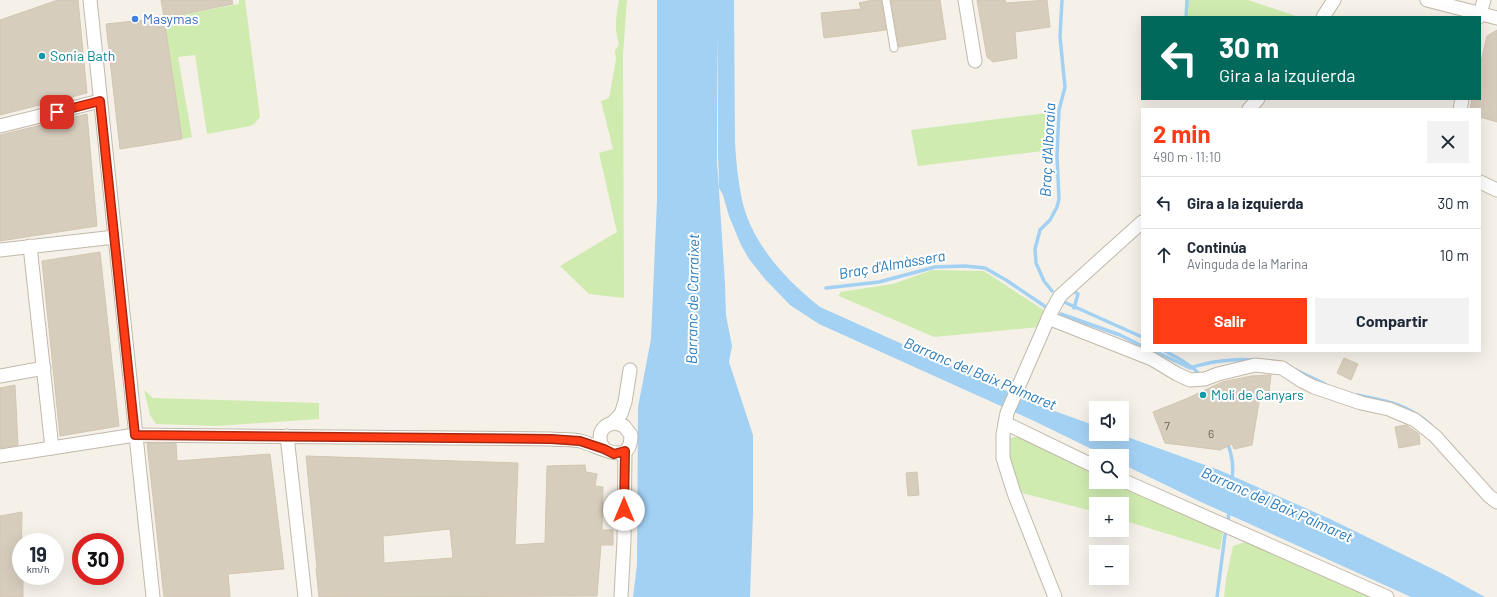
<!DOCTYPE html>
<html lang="es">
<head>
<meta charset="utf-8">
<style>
	body { margin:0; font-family:Barlow,sans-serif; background:#f2f2f3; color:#1f2937; height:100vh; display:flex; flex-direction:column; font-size:15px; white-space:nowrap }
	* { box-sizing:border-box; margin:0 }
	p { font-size:13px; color:#747a83 }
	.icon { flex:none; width:22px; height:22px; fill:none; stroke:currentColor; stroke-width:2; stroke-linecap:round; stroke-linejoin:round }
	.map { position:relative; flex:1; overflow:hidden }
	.sheet { position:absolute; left:1141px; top:108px; width:340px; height:244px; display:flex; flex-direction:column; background:#fff; border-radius:0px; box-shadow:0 4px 16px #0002 }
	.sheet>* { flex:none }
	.banner { position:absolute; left:1141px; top:16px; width:340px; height:84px; border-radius:0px; box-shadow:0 4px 16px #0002; background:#00695c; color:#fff; overflow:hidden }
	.fabs { position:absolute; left:1089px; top:401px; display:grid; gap:8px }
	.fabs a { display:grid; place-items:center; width:40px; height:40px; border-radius:0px; background:#fff; box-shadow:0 4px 16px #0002; font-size:20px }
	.speed { position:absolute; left:12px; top:533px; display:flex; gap:8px; font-size:20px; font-weight:700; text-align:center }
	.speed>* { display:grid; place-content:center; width:52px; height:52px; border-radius:50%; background:#fff; box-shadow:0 4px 16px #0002; line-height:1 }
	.speed small { font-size:10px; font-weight:400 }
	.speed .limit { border:6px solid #d22; background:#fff; color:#111 }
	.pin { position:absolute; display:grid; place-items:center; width:34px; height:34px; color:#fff; margin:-17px; border-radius:8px; box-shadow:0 2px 6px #0006 }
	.me { position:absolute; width:44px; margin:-22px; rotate:0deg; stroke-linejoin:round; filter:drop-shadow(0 0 3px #0008) }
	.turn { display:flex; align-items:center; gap:14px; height:84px; padding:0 12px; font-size:18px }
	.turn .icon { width:52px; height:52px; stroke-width:2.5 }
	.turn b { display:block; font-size:28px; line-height:34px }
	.round { display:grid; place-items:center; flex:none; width:42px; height:42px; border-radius:0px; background:#f2f2f3 }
	.headline { display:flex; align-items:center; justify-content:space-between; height:68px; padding:0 12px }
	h1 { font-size:24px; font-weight:700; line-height:30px; color:#ff3c15 }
	.cta { display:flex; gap:8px; margin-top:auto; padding:8px 12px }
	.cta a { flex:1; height:46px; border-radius:0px; background:#ff3c15; color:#fff; font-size:16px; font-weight:700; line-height:46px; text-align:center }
	.cta a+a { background:#f2f2f3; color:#1f2937 }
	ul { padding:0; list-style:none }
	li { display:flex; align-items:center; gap:12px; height:52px; padding:0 12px; border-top:1px solid #e0e1e3 }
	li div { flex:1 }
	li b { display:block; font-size:15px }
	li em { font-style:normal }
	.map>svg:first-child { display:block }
</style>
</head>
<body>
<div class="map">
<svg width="1497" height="597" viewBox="0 0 1497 597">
	<rect width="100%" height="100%" fill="#f5f1e9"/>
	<g fill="#cfebb0">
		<path d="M239 0H245L260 117 254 124 250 126 207 134 195 55 178 57 192 137 182 139 164 18 239 4Z"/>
		<path d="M619 0H627L623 54 624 298 589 294 560 266 617 232 599 153 613 149 601 101 609 98 616 59 615 51 619 44C614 29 616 16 619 0Z"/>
		<path d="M1188 0H1248L1299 17H1187Z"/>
		<path d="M1046 113 1043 151 918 166 911 130Z"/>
		<path d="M932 270 984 271 1045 311 1039 327 934 337 839 296 840 292 893 284Z"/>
		<path d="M144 390 153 398 319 403V419L217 426 156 424 150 415Z"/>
		<path d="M1021 436 1096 473V482H1116L1223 531 1220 550 1122 520V504H1096V512L1022 493 1013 473 1010 456 1009 438Z"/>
		<path d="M1245 542 1369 597H1224L1226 579 1233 546Z"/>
	</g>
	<path fill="#a3d1f4" d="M657 0H734L735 142C736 161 738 181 742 200 752 244 786 280 820 307L1038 405 1096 426V434H1119L1219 470 1330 519 1443 574 1485 597H1411L1201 502 1122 464V456H1106L1032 420 819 324 790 305 765 279 749 259 741 245 729 216 723 195 719 188 718 159V34L717 159 725 284 726 315 732 346 729 362 753 435V513L750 597H633L637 565 638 407 651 339 657 200Z"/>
	<path fill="#f5f1e9" d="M718 34V159L719 188 717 159Z"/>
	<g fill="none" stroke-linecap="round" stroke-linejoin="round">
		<g stroke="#a3d1f4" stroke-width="3.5">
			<path d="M1186 17 1187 0"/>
			<path d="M826 288 879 282 935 267 965 266 985 268 1006 280 1046 307"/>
			<path d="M1052 291 1044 281 1036 263 1035 249 1040 230 1050 220 1057 207 1059 199 1057 156 1059 110 1065 87 1060 37 1062 0"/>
			<path d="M1073 291 1078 294 1074 308"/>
			<path d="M1064 302 1142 337"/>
			<path d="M1061 314 1120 335 1142 346"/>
			<path d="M1154 351 1190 368C1207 362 1235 358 1254 360"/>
			<path d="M1165 351C1176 357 1192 365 1199 374"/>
			<path d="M1296 370 1325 384"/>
			<path d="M1357 395C1388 401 1407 404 1431 425"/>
			<path d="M1227 442C1232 454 1234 467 1232 480"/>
			<path d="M1228 522 1229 510"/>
			<path d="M1217 597 1225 535"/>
		</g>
	</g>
	<g fill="#d7cdbd" stroke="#d2c6b0" fill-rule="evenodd">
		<path d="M58 0H78L87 93 0 115V20Z"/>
		<path d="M161 0H232L233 4 164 18Z"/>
		<path d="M872 0H881L886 30 824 38 821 13 861 9 859 3Z"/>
		<path d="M891 0H940L946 39 899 47Z"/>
		<path d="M977 0H1005L1006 3 1047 0 1050 27 1015 32 1017 58 993 62 987 57Z"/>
		<path d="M164 18 182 139 120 149 106 24Z"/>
		<path d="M1497 30V122L1480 117V109H1470L1472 99H1480V66L1487 36Z"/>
		<path d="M87 114 97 226 0 241V135Z"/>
		<path d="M100 252 119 426 60 436 42 261Z"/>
		<path d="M1344 358 1358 364 1351 380 1337 373Z"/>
		<path d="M1271 375 1269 392 1265 397 1260 396 1252 445 1234 449 1232 444 1220 450 1165 443 1153 412 1188 398 1222 382 1251 376Z"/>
		<path d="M15 385 18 445 0 448V388Z"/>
		<path d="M1406 425 1419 434 1420 444 1399 448 1395 427Z"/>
		<path d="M147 443H176L177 461 270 454 284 569 228 574 230 597H164Z"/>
		<path d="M306 456 518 463 515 545 545 543 547 466 585 465 586 472 597 474 595 486 603 487 602 530H613V545H601L597 596 319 597 316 568H317ZM450 529 453 558 384 563 383 536Z"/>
		<path d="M917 472 919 495 908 496 906 473Z"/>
		<path d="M22 512 21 576H23V597H0V516Z"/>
	</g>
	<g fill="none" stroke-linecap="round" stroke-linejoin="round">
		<defs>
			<path id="lane" d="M886 0 894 48"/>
			<g id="street">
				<path d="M90 0 153 597"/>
				<path d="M965 0 975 61"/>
				<path d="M1427 0 1497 18"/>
				<path d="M1323 17 1334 0"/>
				<path d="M1479 17 1484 0"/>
				<path d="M1249 109 1258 99"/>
				<path d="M1460 109 1462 99"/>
				<path d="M0 126 100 101"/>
				<path d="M1480 182 1497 190"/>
				<path d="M30 246 52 448"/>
				<path d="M0 250 115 237"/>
				<path d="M1048 318 1152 359 1177 374 1190 380 1205 379 1218 374 1255 365 1282 368 1302 381 1314 387 1361 403 1389 409 1415 420 1435 436 1489 496 1497 502"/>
				<path d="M0 376 44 368"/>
				<path d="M1005 423 1096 467"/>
				<path d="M611 424 621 414 625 402 630 370"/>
				<path d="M287 436 305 597"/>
				<path d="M0 456 135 435 551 439C561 440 571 439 580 441 596 444 631 470 631 435L624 426C607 417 593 433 604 449"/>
				<path d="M1122 480 1387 597"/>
				<path d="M621 597 624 540 625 451"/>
				<path d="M1055 597 1014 493 1003 458V435L1007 413 1051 312 1060 296 1142 222"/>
			</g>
		</defs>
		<use href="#lane" stroke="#c1b9aa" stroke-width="9"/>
		<use href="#street" stroke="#c1b9aa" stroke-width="15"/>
		<use href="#lane" stroke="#fff" stroke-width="7"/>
		<use href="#street" stroke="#fff" stroke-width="13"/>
	</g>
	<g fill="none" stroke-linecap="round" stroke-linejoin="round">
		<defs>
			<path id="route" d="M57 112 100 101 135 435 551 439 580 441 604 449 614 454 625 451 624 510"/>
		</defs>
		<use href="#route" stroke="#a6270e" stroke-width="10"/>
		<use href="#route" stroke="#ff3c15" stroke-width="7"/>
	</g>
	<circle fill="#3f7fe0" stroke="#fff" stroke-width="1.5" cx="135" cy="19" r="4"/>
	<g fill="#0f9aa8" stroke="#fff" stroke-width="1.5">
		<circle cx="42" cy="56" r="4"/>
		<circle cx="1203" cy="395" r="4"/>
	</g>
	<g text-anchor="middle" stroke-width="4" stroke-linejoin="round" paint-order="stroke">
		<g font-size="12" fill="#6c6558">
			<text x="1167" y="430">7</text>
			<text x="1211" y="438">6</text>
		</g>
		<g font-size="14" fill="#366cbe" stroke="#fff" text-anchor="start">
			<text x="143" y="24">Masymas</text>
		</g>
		<g font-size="14" fill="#0d838f" stroke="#fff" text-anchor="start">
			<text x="50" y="61">Sonia Bath</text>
			<text x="1211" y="400">Molí de Canyars</text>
		</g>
		<g font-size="15" font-style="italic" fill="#2a7bbb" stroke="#fff">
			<text transform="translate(1048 150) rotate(-87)" y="5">Braç d'Alboraia</text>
			<text transform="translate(892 265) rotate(-10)" y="5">Braç d'Almàssera</text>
			<text transform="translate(693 299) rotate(-89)" y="5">Barranc de Carraixet</text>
			<text transform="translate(980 374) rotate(23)" y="5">Barranc del Baix Palmaret</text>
			<text transform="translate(1277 505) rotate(24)" y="5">Barranc del Baix Palmaret</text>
		</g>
	</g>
</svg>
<div class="fabs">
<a><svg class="icon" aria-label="sound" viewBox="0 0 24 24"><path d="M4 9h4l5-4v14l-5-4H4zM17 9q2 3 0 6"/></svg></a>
<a><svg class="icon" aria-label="search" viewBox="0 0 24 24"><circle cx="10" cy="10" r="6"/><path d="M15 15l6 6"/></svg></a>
<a>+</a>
<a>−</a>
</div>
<div class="speed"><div>19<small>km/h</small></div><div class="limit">30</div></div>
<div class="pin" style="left:57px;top:112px;background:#d93025"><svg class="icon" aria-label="arrive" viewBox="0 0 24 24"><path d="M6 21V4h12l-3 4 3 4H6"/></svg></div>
<svg class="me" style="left:624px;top:510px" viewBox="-20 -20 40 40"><circle r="19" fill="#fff"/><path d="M0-13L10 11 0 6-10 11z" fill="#ff3c15"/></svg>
<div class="banner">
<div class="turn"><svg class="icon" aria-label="left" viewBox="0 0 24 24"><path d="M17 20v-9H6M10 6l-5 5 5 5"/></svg><div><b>30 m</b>Gira a la izquierda</div></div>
</div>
<section class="sheet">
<div class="headline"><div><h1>2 min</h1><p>490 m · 11:10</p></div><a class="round"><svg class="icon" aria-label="close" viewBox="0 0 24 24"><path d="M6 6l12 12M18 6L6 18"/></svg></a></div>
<ul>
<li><svg class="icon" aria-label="left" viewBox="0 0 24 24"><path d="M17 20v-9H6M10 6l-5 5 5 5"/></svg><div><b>Gira a la izquierda</b></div><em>30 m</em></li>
<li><svg class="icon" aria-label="ahead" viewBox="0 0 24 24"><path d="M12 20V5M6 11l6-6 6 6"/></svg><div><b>Continúa</b><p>Avinguda de la Marina</p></div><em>10 m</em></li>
</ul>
<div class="cta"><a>Salir</a><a>Compartir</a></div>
</section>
</div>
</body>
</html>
